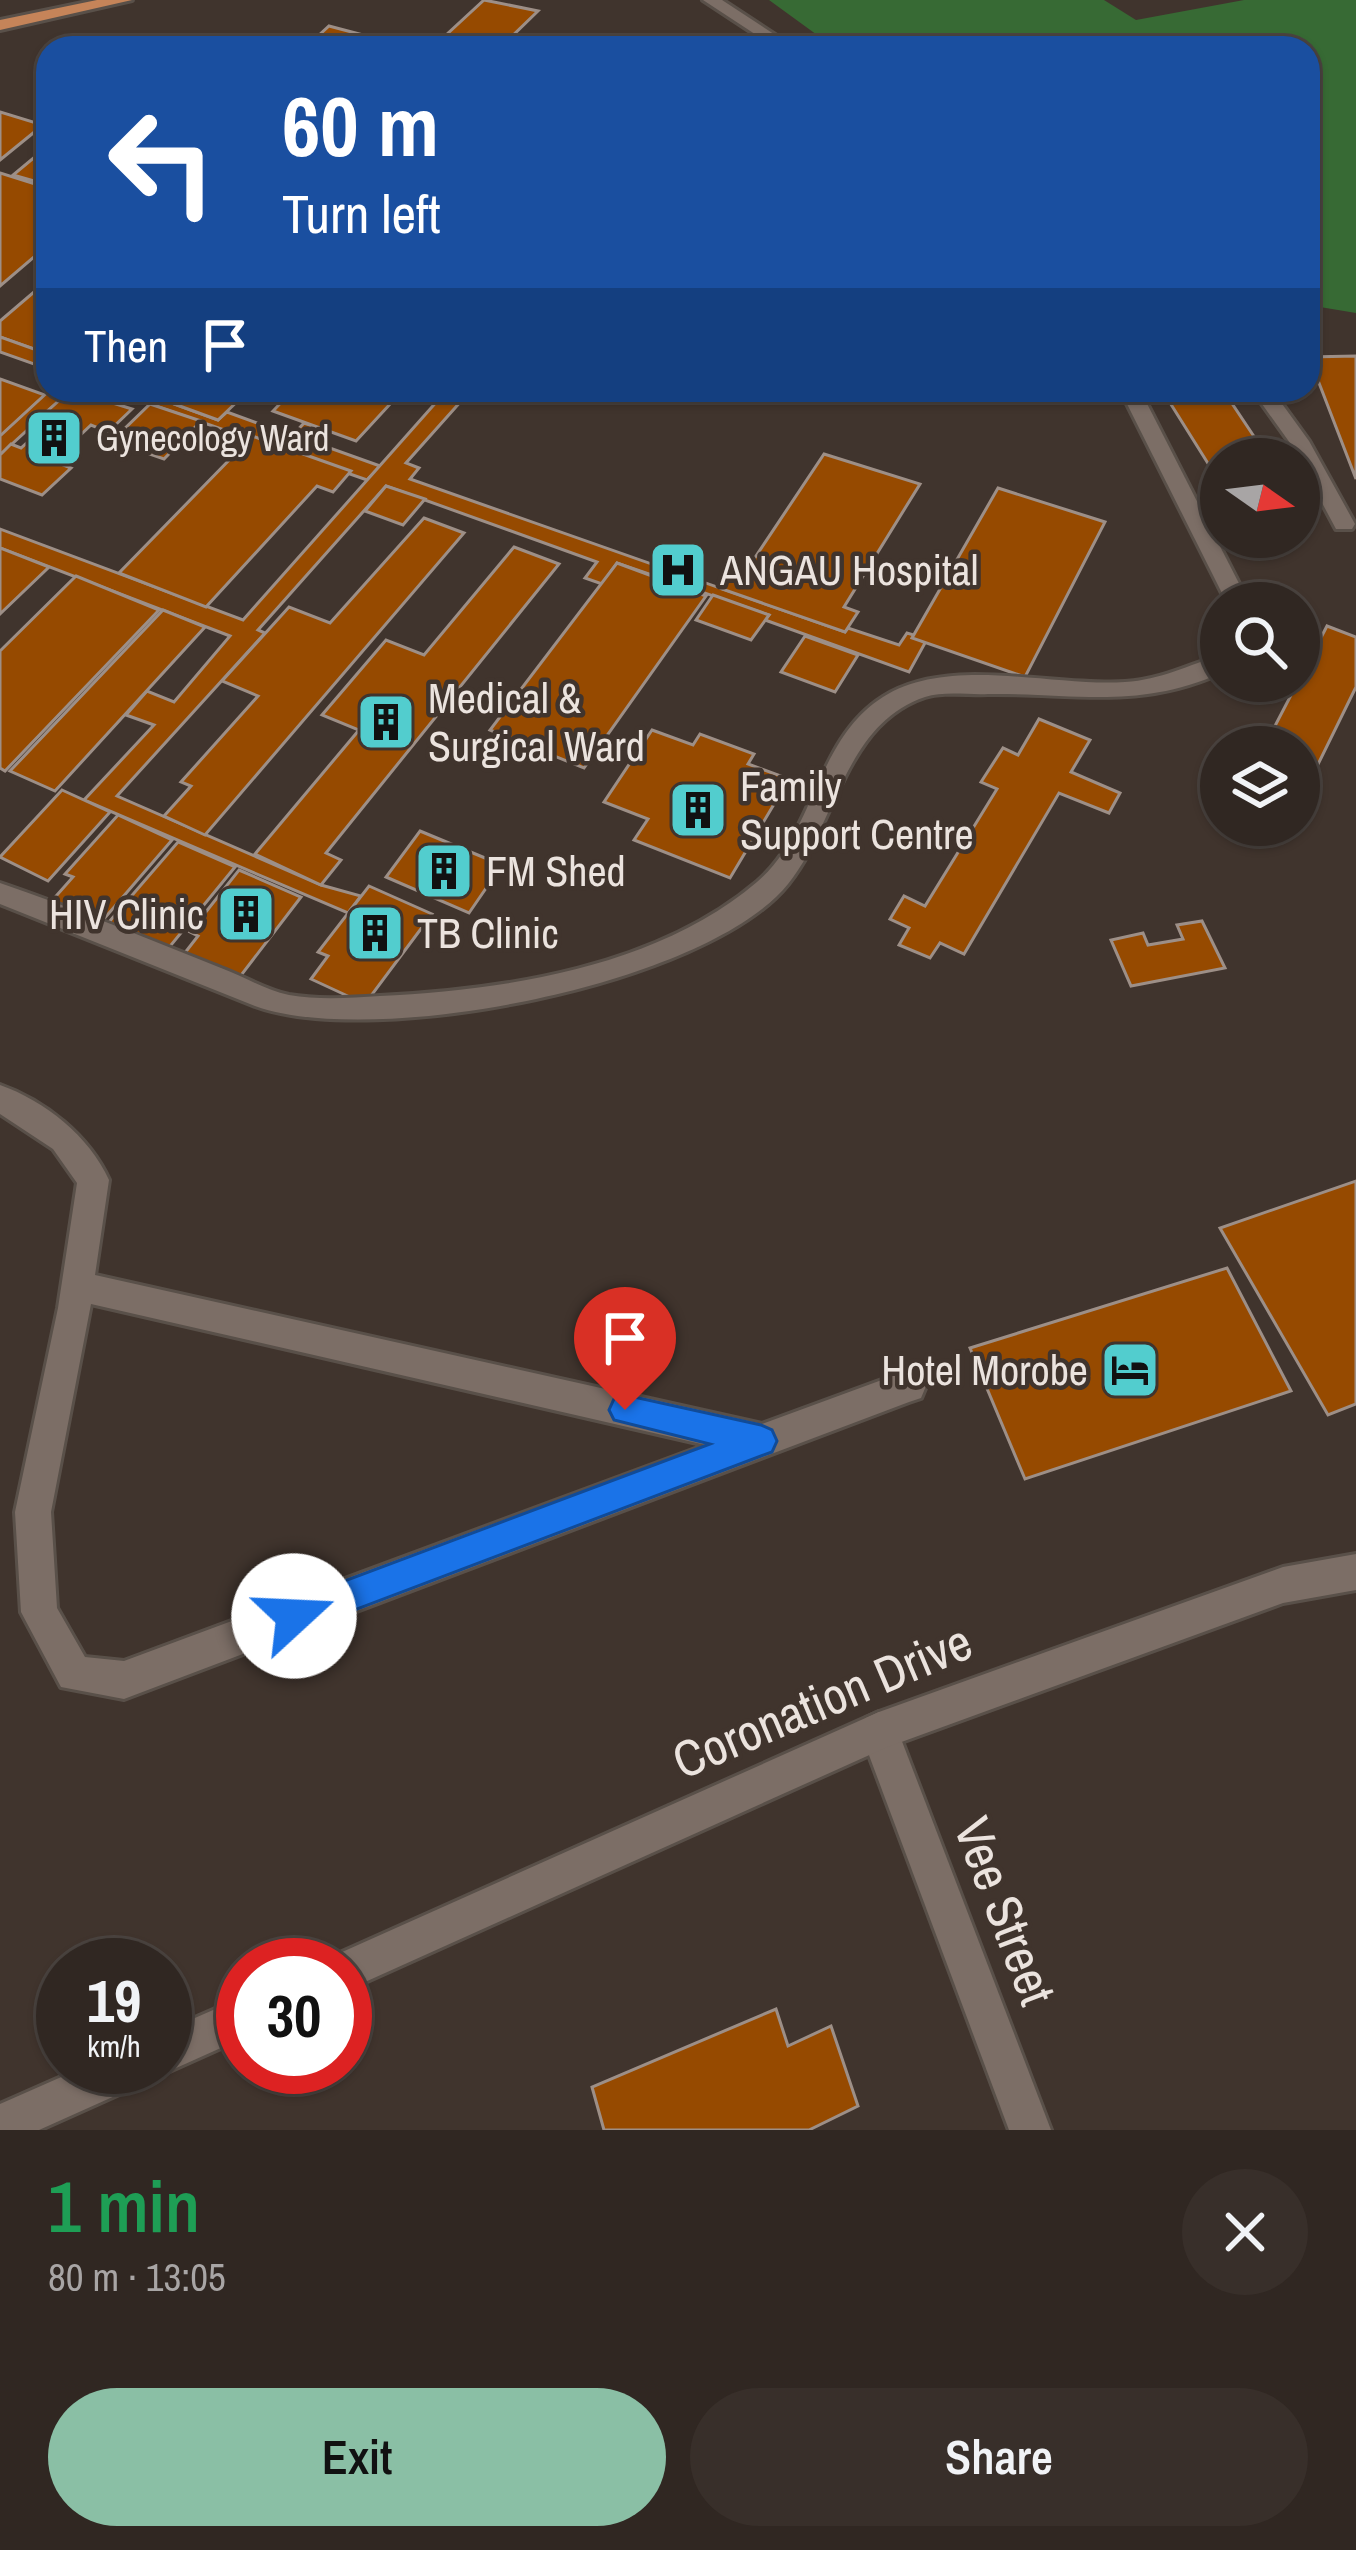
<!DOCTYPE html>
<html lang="en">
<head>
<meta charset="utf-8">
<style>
	body { margin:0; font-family:"Archivo Narrow",sans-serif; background:#382f2a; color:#f1f3f6; height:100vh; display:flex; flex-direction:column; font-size:45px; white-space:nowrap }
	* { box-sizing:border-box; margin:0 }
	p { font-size:39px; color:#a8a5a5 }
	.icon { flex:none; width:66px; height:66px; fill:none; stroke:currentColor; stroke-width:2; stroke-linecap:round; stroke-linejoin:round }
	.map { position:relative; height:2130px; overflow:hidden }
	.drawer { display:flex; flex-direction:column; background:#302722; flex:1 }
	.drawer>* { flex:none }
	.top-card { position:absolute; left:36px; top:36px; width:1284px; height:366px; border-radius:36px; box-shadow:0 3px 9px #0004,0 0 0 3px #4b4440; background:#1a4fa0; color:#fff; overflow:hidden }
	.needle { width:78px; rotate:104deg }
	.controls { position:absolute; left:1200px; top:438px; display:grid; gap:24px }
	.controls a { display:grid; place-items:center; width:120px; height:120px; border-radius:50%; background:#302722; box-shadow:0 3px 9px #0004,0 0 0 3px #4b4440; font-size:60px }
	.speed { position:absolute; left:36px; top:1938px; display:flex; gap:24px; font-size:60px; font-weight:700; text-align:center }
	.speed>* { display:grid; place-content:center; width:156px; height:156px; border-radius:50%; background:#302722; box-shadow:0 3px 9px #0004,0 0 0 3px #4b4440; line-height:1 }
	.speed small { font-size:30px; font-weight:400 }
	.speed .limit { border:18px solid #d22; background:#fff; color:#111 }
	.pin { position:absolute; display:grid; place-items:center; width:102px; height:102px; color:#fff; margin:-123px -51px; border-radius:50% 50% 50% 0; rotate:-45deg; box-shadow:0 0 12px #0007 }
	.pin .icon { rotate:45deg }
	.me { position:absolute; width:132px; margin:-66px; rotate:70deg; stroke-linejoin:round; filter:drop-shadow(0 0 9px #0008) }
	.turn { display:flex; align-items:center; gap:42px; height:252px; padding:0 48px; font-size:54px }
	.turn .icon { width:156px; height:156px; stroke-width:2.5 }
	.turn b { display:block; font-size:84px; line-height:102px }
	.then { display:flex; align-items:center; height:114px; padding:0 48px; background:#0003; gap:24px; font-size:45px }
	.round { display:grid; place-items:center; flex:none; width:126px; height:126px; border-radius:63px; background:#382f2a }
	.headline { display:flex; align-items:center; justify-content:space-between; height:204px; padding:0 48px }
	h1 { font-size:72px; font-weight:600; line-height:90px; color:#1e9e55 }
	.action { display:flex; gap:24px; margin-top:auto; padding:24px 48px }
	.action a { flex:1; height:138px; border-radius:72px; background:#8abfa5; color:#111; font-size:48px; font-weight:600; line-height:138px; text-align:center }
	.action a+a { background:#382f2a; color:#f1f3f6 }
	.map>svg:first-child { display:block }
</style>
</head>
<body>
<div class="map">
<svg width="1356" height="2130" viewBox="0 0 1356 2130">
	<rect width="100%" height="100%" fill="#40342d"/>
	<path fill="#376a34" d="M769 0H1104L1136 20 1244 0H1356V313L1308 305V48H835Z"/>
	<g fill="#964a00" stroke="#9d8f87" stroke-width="3">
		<path d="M484 0 538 11 500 48H432Z"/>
		<path d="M329 26 401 45 305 48Z"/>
		<path d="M0 112 43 125 0 160Z"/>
		<path d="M48 146V185L13 175Z"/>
		<path d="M0 173 48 188V245L0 286Z"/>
		<path d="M48 280V354L0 337V321Z"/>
		<path d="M0 337 48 354V369L0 352Z"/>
		<path d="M1356 356V479L1309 357Z"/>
		<path d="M0 379 45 395 2 435 0 434Z"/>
		<path d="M50 390H71L0 455V436Z"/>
		<path d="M71 390 132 409 108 432 91 425 53 461 71 468 42 495 0 479V455L11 444 21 448 54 418 44 414Z"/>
		<path d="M110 390H136L218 420 227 412 292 436 304 423 322 429 310 441 380 466 367 480Z"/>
		<path d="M136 390H249L218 420Z"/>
		<path d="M293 390H403L356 441 273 411Z"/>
		<path d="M447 390H471L406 463 419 468 410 479 845 632 848 628 899 645 907 633 914 635 925 643 909 672 765 620 769 615 617 563 602 584 585 578 597 562 386 486 258 630 265 633 117 796 321 885 361 896 348 913 84 800 154 725 126 715 147 691 174 702 230 636 0 548V529L243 620Z"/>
		<path d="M1162 390H1223L1269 459H1221L1219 481Z"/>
		<path d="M150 404 201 421 164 459 112 441Z"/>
		<path d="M241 432 351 471 333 492 317 486 206 607 119 573 234 455 222 450Z"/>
		<path d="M824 454 920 484 844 607 858 612 845 632 722 589 735 570 744 574Z"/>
		<path d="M386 486 425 499 403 525 365 511Z"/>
		<path d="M998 488 1105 522 1025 677 912 638Z"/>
		<path d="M424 518 464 533 205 835 164 816 191 786 181 782 258 696 222 681 289 607 330 623Z"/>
		<path d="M514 547 559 564 326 853 341 860 321 885 255 854 359 730 322 715 386 640 424 655Z"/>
		<path d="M0 548 49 567 0 614Z"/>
		<path d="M617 563 706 596 584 768 490 730Z"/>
		<path d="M76 576 159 610 5 771 0 768V651Z"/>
		<path d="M713 595 769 615 751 640 696 620Z"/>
		<path d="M163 610 205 627 55 791 10 771Z"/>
		<path d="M1327 626 1356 637V687L1299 803V747H1264Z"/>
		<path d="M805 636 858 655 835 692 781 672Z"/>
		<path d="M1039 719 1090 740 1071 772 1120 793 1109 813 1059 793 964 954 940 943 930 958 899 945 909 928 890 919 904 896 925 906 997 789 981 782 1003 748 1018 755Z"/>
		<path d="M652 730 693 745 700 734 754 754 748 764 789 779 730 878 634 840 648 819 604 802Z"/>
		<path d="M62 790 110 812 48 881 0 857Z"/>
		<path d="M118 815 172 840 97 927 49 904 73 877 65 874Z"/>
		<path d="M1236 825H1288L1279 843Z"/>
		<path d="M420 831 502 865 469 913 386 877Z"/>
		<path d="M178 842 235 867 167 950 109 922Z"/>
		<path d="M239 870 301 897 239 978 184 954 198 936 190 932Z"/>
		<path d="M369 886 432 914 365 1004 311 979 328 956 318 952Z"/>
		<path d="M1202 921 1225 968 1131 986 1111 940 1143 933 1148 945 1183 939 1177 925Z"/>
		<path d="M1356 1181V1404L1328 1415 1220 1228Z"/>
		<path d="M1227 1268 1291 1391 1025 1479 970 1348Z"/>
		<path d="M776 2009 788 2046 831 2026 858 2106 809 2130H604L592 2087Z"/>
	</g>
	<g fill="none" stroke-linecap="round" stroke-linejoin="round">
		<defs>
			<g id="lane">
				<path d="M703 0H722L795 48H776Z"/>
				<path d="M1120 390H1140L1249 603H1227Z"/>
				<path d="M1252 390H1272L1309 441 1355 524 1352 529H1336L1290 443Z"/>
				<path d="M1221 655V673C1138 710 1075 693 988 694 969 695 943 691 925 697 844 724 836 825 788 884 707 985 374 1049 255 1006L0 904V883C74 908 148 939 221 968 243 976 265 990 289 995 318 1000 350 998 380 996 506 990 657 967 757 882 815 833 816 739 883 697 949 655 1052 687 1125 682 1161 680 1188 665 1221 655Z"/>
			</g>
			<g id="street">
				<path d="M0 1085C45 1101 89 1136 109 1180L95 1275 762 1424 909 1370 921 1374 926 1386 921 1398 909 1402 124 1699 61 1687 21 1612 15 1512 58 1308 77 1183 53 1149 0 1114ZM91 1304 706 1445 124 1661 85 1657 57 1608 51 1512Z"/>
				<path d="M879 1712 892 1718 898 1731 1051 2130H1009L860 1731 866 1718Z"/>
			</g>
			<g id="secondary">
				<path d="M1356 1554V1590L1283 1603 885 1748 345 1991V1965H327L331 1957 879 1712 1283 1567Z"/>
				<path d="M243 1997V2038L165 2073 152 2067 146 2082 39 2130H0V2104L84 2067H165V2031Z"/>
			</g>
			<path id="primary" d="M97 0H132L0 30V20Z"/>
		</defs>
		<use href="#lane" stroke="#595049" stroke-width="6"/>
		<use href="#street" stroke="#595049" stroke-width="6"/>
		<use href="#secondary" stroke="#595049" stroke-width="6"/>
		<use href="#primary" stroke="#595049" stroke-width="6"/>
		<use href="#lane" fill="#7c6e66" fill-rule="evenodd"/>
		<use href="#street" fill="#7c6e66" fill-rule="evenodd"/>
		<use href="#secondary" fill="#7c6e66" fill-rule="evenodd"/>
		<use href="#primary" fill="#c58459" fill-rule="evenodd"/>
	</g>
	<path fill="#1a73e8" stroke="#114b97" stroke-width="3" d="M625 1395 761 1425 772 1430 777 1441 772 1452 761 1456 294 1633 283 1628 278 1616 283 1604 710 1444 614 1420 609 1410 614 1399Z"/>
	<defs>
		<symbol id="building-square" viewBox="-11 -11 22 22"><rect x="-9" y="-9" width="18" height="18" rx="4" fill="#52cdce" stroke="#40342d"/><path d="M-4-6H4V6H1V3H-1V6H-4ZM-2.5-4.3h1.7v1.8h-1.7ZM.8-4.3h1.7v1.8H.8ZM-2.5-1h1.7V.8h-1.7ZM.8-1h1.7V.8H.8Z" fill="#111"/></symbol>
		<symbol id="hospital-square" viewBox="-11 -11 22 22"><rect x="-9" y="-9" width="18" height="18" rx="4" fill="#52cdce" stroke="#40342d"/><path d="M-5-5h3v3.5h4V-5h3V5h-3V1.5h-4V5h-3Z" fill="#111"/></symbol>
		<symbol id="hotel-square" viewBox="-11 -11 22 22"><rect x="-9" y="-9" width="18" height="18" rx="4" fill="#52cdce" stroke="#40342d"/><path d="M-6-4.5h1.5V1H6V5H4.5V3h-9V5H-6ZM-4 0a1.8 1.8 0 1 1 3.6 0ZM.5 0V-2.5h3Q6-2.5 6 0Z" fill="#111"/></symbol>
	</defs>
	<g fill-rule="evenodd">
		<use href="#building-square" x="21" y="405" width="66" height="66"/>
		<use href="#hospital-square" x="645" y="537" width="66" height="66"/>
		<use href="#building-square" x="353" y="689" width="66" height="66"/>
		<use href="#building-square" x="665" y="777" width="66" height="66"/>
		<use href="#building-square" x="411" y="838" width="66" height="66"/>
		<use href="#building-square" x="213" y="881" width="66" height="66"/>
		<use href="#building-square" x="342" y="900" width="66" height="66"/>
		<use href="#hotel-square" x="1097" y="1337" width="66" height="66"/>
	</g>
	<g text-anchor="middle" stroke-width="9" stroke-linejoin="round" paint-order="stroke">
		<g font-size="36" fill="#ebe3de" stroke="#40342d" text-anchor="start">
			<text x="96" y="451">Gynecology Ward</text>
		</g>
		<g font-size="42" fill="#ebe3de" stroke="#40342d" text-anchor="start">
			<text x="720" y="585">ANGAU Hospital</text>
			<text x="428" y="713">Medical &amp;<tspan x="428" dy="48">Surgical Ward</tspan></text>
			<text x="740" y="801">Family<tspan x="740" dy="48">Support Centre</tspan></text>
			<text x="486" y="886">FM Shed</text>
			<text x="204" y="929" text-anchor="end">HIV Clinic</text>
			<text x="417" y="948">TB Clinic</text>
			<text x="1088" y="1385" text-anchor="end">Hotel Morobe</text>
		</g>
		<g font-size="51" fill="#ebe3de" stroke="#40342d">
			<text transform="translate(822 1701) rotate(-23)" y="18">Coronation Drive</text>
			<text transform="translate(1005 1911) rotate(69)" y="18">Vee Street</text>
		</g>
	</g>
</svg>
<div class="controls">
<a><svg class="needle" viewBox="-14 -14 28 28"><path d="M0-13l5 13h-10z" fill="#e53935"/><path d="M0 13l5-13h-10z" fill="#a8a5a5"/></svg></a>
<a><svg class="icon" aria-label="search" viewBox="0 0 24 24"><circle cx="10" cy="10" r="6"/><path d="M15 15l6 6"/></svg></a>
<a><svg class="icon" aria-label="layers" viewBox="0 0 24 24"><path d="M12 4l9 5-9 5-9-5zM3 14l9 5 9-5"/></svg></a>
</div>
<div class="speed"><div>19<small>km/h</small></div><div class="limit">30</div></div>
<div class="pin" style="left:625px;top:1410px;background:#d93025"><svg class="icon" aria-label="arrive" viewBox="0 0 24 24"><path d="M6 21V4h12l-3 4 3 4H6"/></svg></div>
<svg class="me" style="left:294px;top:1616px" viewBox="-20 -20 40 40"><circle r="19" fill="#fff"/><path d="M0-13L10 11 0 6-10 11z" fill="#1a73e8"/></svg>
<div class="top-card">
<div class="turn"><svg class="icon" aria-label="left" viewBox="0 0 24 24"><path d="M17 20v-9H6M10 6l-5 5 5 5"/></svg><div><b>60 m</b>Turn left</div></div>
<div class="then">Then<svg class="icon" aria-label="arrive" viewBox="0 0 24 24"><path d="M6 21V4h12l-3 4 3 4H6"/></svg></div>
</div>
</div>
<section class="drawer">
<div class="headline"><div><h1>1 min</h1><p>80 m · 13:05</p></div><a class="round"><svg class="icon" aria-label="close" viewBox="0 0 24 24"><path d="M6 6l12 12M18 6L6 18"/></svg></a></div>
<div class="action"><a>Exit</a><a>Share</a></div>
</section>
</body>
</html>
